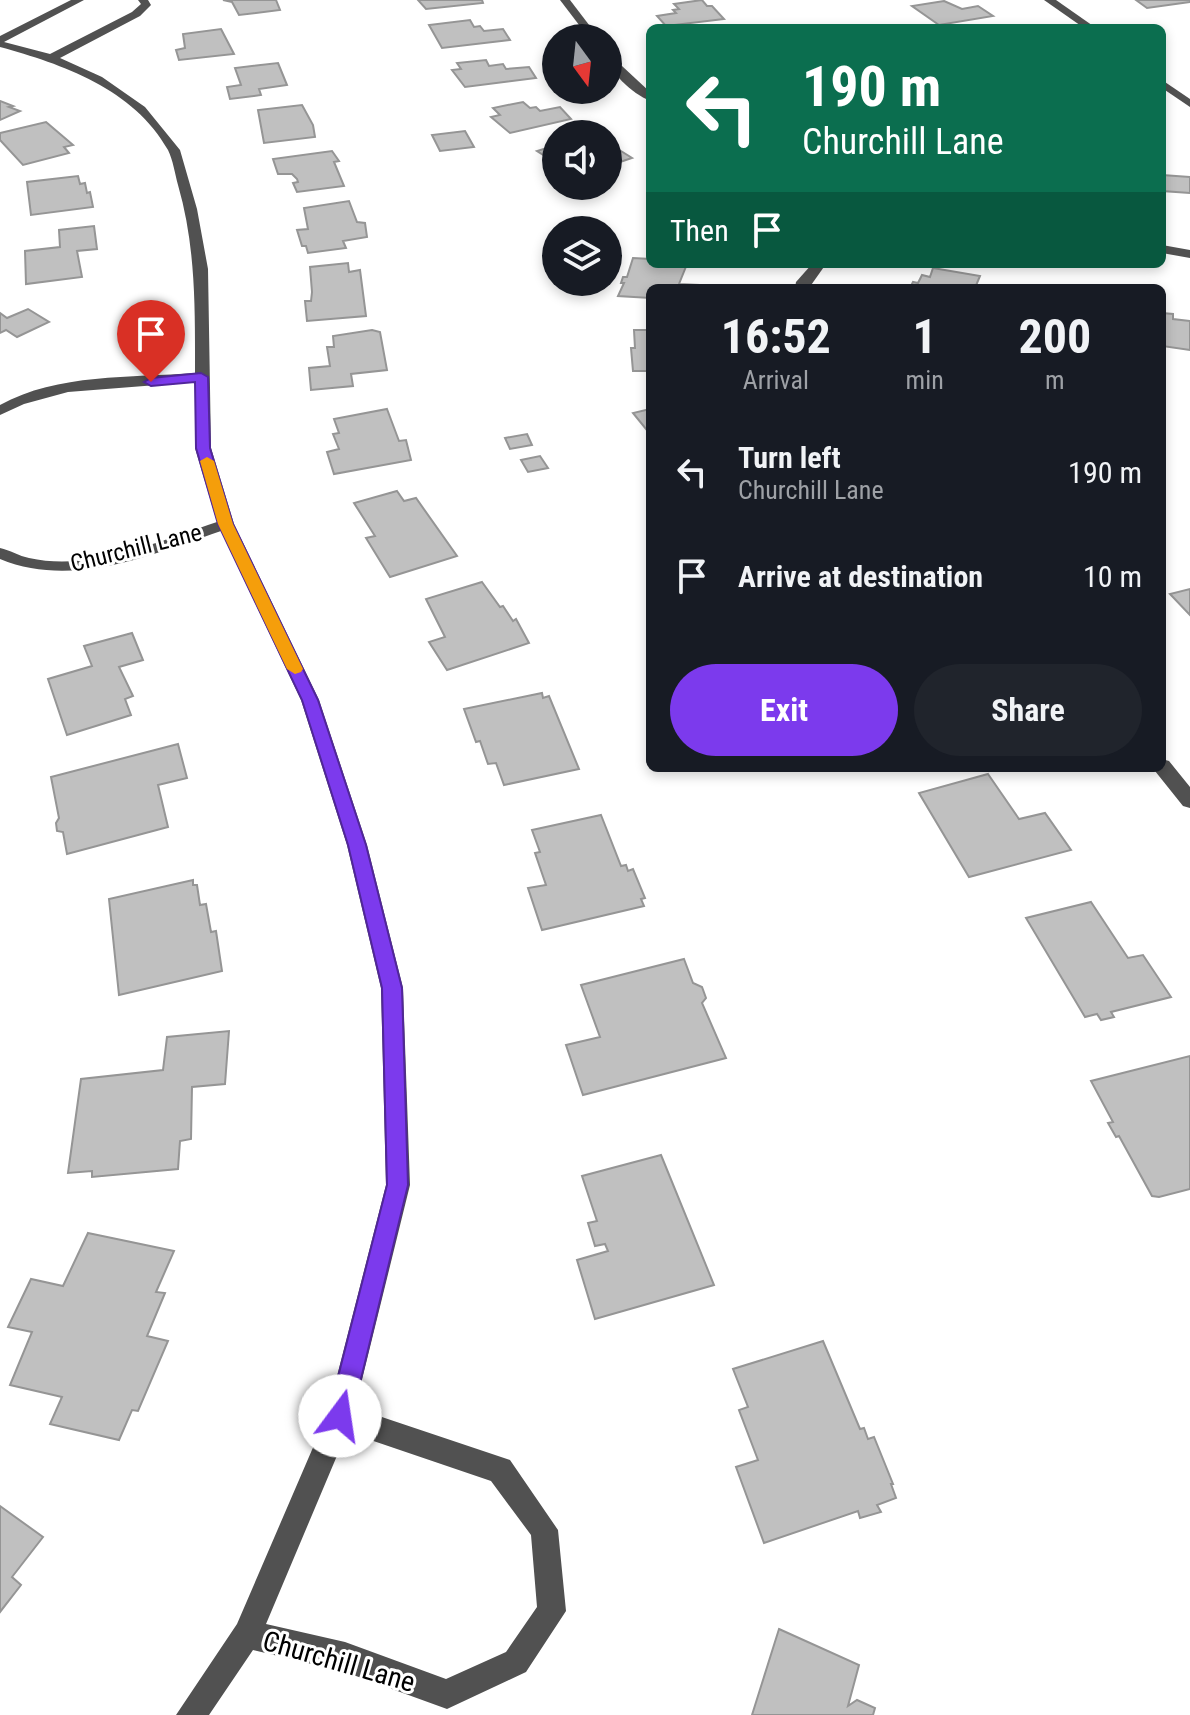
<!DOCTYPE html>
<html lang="en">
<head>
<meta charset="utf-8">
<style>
	body { margin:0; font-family:"Roboto Condensed",sans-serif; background:#20242c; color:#f1f3f6; height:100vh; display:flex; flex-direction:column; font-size:30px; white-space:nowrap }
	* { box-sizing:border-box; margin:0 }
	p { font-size:26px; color:#9ea1a6 }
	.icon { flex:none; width:44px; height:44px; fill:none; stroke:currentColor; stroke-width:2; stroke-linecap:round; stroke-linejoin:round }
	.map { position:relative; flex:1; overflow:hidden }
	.sheet { position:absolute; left:646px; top:284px; width:520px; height:488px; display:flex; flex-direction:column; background:#171b24; border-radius:12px; box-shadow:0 4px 12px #0003 }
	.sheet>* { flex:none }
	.top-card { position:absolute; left:646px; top:24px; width:520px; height:244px; border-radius:12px; box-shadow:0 4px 12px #0003; background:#0b6e4f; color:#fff; overflow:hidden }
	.needle { width:52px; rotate:165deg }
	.buttons { position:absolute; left:542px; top:24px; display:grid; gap:16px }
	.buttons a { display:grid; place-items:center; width:80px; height:80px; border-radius:50%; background:#171b24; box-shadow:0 4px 12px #0003; font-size:40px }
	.pin { position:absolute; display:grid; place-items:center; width:68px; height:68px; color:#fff; margin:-82px -34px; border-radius:50% 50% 50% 0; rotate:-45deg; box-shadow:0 0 8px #0007 }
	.pin .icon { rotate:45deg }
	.me { position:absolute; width:88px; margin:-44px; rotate:14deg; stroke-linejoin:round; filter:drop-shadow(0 0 6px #0008) }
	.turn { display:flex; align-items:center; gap:28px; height:168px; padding:0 24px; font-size:36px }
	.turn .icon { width:104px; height:104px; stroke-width:2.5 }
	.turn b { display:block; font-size:56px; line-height:68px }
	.then { display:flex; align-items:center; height:76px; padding:0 24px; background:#0003; gap:16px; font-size:30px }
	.eta { display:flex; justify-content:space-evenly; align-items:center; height:136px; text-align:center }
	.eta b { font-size:48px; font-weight:700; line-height:56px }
	.primary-button { display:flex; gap:16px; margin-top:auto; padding:16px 24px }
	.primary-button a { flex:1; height:92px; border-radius:48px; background:#7c3aed; color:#fff; font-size:32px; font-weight:700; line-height:92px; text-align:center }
	.primary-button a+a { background:#20242c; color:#f1f3f6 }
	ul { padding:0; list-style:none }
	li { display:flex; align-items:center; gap:24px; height:104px; padding:0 24px }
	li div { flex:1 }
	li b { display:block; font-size:30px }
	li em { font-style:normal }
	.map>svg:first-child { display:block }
</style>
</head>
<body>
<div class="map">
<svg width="1190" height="1715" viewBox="0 0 1190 1715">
	<rect width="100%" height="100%" fill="#fff"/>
	<g fill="#c0c0c0" stroke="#959595" stroke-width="2">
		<path d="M223 0H276L280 10 239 15 232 2Z"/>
		<path d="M418 0H482L483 3 426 9Z"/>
		<path d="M702 0 707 6H712L724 19 666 26 657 16 676 13 673 10 679 9 674 4Z"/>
		<path d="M1136 0H1190V2L1147 8Z"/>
		<path d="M944 1 962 9 978 6 993 16 939 25 912 6Z"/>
		<path d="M470 20 474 27 480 26 484 31 503 29 510 40 442 48 429 25Z"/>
		<path d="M221 29 234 54 179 60 176 50 185 48 183 34Z"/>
		<path d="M486 60 489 66 503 64 506 69 529 67 536 78 465 87 452 70 461 69 457 63Z"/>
		<path d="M278 63 287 85 259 89 261 95 230 99 227 87 241 85 235 68Z"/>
		<path d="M0 101 13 106 9 107 20 111 0 120Z"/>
		<path d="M523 102 530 108 536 107 540 111 560 107 571 119 510 133 491 117 500 115 493 108Z"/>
		<path d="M302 105 313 125 315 137 264 143 258 110Z"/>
		<path d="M46 122 73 145 64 147 69 153 23 165 0 140V133Z"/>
		<path d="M465 131 474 147 440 151 432 135Z"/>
		<path d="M556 145V163L537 151Z"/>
		<path d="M613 147 621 151 632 158 608 166V148Z"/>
		<path d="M332 151 339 161 334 162 344 186 297 192 293 183 298 182 297 179 292 174H278L273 159Z"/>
		<path d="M1162 175 1190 177V193L1162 191Z"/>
		<path d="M78 176 80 184 85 183 87 193 90 192 93 207 31 215 27 182Z"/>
		<path d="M349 201 357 222 365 223 367 237 343 241 346 248 308 253 306 246H302L297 230 308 229 304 208Z"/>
		<path d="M94 226 97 249 77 251 82 277 26 284 25 251 60 247 59 230Z"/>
		<path d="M633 258 650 259V264H687L679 284 699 285V288H650V298L618 296 624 283H621L623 277H627Z"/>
		<path d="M348 263 349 272 360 270 366 316 307 321 305 301H311L312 292 310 267Z"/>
		<path d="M933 268 980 276 975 288H910L913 282 918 283 922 275 930 277Z"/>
		<path d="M28 309 49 322 17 337 6 330 0 333V313L7 318Z"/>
		<path d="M1162 313 1173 314V319L1190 321V350L1162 346Z"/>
		<path d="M372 330 380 332 387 370 351 374 353 386 311 390 309 368 330 366 327 347H334L333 336Z"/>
		<path d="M634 330H650V371H633L631 348H635Z"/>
		<path d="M387 409 399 441 406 440 411 460 334 474 327 452 339 449 333 434 339 433 334 419Z"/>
		<path d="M650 409V434L633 413Z"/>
		<path d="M527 434 532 445 510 449 505 438Z"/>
		<path d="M540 456 548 468 528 472 521 460Z"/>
		<path d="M397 491 404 501 416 498 457 556 390 577 366 538 375 536 354 503Z"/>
		<path d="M482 582 500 607 503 606 513 621 516 619 529 643 447 670 429 642 445 637 426 599Z"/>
		<path d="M1190 589V615L1170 594Z"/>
		<path d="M132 633 143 660 119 667 133 696 125 699 131 715 67 735 48 679 92 666 84 646Z"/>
		<path d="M542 693 543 698 549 696 579 769 504 785 496 763 488 764 480 741 476 742 464 709Z"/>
		<path d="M178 744 187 778 158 785 168 827 67 854 63 832 57 831 56 823 59 818 51 777Z"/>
		<path d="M988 774 1019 819 1045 813 1071 850 969 877 919 793Z"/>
		<path d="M601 815 621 866 626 865 628 871 633 869 645 898 641 899 644 906 542 930 528 888 546 885 535 853 540 852 532 830Z"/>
		<path d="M193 880V885H197L200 905 206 904 211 932 216 931 222 971 119 995 109 899Z"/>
		<path d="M1091 902 1128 958 1143 955 1171 997 1111 1012 1114 1017 1101 1020 1097 1014 1085 1017 1026 918Z"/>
		<path d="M684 959 693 983 702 987 706 998 702 1003 726 1058 583 1095 566 1045 600 1037 581 985Z"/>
		<path d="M229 1031 225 1084 192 1087 191 1139 180 1141 178 1169 92 1177V1171L68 1173 81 1079 163 1070 167 1037Z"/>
		<path d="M1190 1056V1189L1159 1197 1152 1196 1119 1136 1116 1137 1108 1123 1113 1122 1091 1081Z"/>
		<path d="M661 1155 714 1285 595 1319 577 1260 608 1251 605 1244 595 1246 588 1223 597 1221 582 1176Z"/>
		<path d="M88 1233 174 1251 156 1292 165 1293 147 1336 168 1341 138 1411 132 1410 119 1440 50 1424 62 1397 10 1385 32 1332 8 1327 31 1279 63 1286Z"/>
		<path d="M823 1341 860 1429 864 1428 868 1439 874 1437 893 1484H891L896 1498 877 1505 881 1512 860 1518 858 1511 764 1543 736 1467 758 1460 739 1410 748 1407 733 1369Z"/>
		<path d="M0 1506 43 1537 12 1577 21 1585 0 1612Z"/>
		<path d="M779 1629 859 1665 848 1706 857 1700 875 1708 873 1715H752Z"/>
	</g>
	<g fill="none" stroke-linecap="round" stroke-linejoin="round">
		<g fill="#515151" fill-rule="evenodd">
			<path d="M71 0H84L4 42 50 54 132 12 141 4 138 0H148L151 5 140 16 60 58 102 77 145 107 180 150 197 209 208 269 211 448 234 524 319 700 367 845 403 988 410 1185 355 1408 510 1460 558 1530 566 1611 526 1672 447 1709 345 1672 253 1650 209 1715H176L237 1624 327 1415 386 1185 381 988 347 845 301 700 221 531C151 555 73 589 0 559V548C10 550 19 556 29 558 91 572 159 541 217 522L195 448V382L68 392 24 404 0 415V405C58 373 131 378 195 373 195 309 196 247 178 185 175 174 173 160 168 150 134 89 62 64 0 47V36ZM347 1432 491 1481 531 1535 537 1607 506 1652 446 1679 345 1642 266 1624Z"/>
			<path d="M560 0H570L599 38H589Z"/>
			<path d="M1044 0H1056L1096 28H1084Z"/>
			<path d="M608 53 650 92V101C632 93 608 73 608 53Z"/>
			<path d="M1162 80 1190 99V107L1162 88Z"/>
			<path d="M1162 245 1190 250V258L1162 253Z"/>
			<path d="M812 264H826L809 288H795L796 282Z"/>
			<path d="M1162 759 1169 761 1190 787V808L1183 806 1155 771 1154 768H1162Z"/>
		</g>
	</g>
	<path fill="#7c3aed" stroke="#51269a" stroke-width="2" d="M201 373 208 377 210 448 233 524 318 700 366 845 402 988 408 1185 352 1416 349 1425 340 1428 331 1425 328 1416 387 1185 382 988 348 845 302 700 218 524 196 448 195 382 151 386 144 382 151 378Z"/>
	<path fill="#f59e0b" d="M207 457 214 461 233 524 303 669 301 672 295 674 287 669 218 524 200 461Z"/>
	<g text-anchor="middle" stroke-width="6" stroke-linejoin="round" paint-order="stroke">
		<g font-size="24" fill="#000" stroke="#fff">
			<text transform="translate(136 548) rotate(-14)" y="8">Churchill Lane</text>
		</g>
		<g font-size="28" fill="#000" stroke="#fff">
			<text transform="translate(339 1661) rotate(16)" y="10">Churchill Lane</text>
		</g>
	</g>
</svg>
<div class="buttons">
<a><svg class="needle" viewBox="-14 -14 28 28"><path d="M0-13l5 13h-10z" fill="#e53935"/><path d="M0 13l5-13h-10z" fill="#9ea1a6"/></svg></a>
<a><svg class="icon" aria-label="sound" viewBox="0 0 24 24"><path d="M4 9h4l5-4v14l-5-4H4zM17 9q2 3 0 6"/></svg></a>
<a><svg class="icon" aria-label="layers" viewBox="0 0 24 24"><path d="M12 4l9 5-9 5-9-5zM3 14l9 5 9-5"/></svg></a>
</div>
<div class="pin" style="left:151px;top:382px;background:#d93025"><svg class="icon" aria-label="arrive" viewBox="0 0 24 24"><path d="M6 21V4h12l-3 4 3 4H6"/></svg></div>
<svg class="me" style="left:340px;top:1416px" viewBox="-20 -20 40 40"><circle r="19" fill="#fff"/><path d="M0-13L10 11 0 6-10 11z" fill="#7c3aed"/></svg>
<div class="top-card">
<div class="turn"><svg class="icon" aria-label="left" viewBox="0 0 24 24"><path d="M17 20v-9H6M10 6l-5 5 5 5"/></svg><div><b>190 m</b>Churchill Lane</div></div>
<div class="then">Then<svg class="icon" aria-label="arrive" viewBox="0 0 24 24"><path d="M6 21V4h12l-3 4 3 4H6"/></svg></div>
</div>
<section class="sheet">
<div class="eta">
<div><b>16:52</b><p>Arrival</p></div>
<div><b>1</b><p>min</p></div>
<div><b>200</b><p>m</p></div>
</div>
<ul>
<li><svg class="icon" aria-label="left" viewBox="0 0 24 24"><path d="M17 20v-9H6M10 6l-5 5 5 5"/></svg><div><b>Turn left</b><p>Churchill Lane</p></div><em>190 m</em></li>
<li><svg class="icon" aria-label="arrive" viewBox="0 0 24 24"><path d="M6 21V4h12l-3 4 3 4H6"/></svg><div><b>Arrive at destination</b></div><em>10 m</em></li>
</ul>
<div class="primary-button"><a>Exit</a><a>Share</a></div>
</section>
</div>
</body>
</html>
